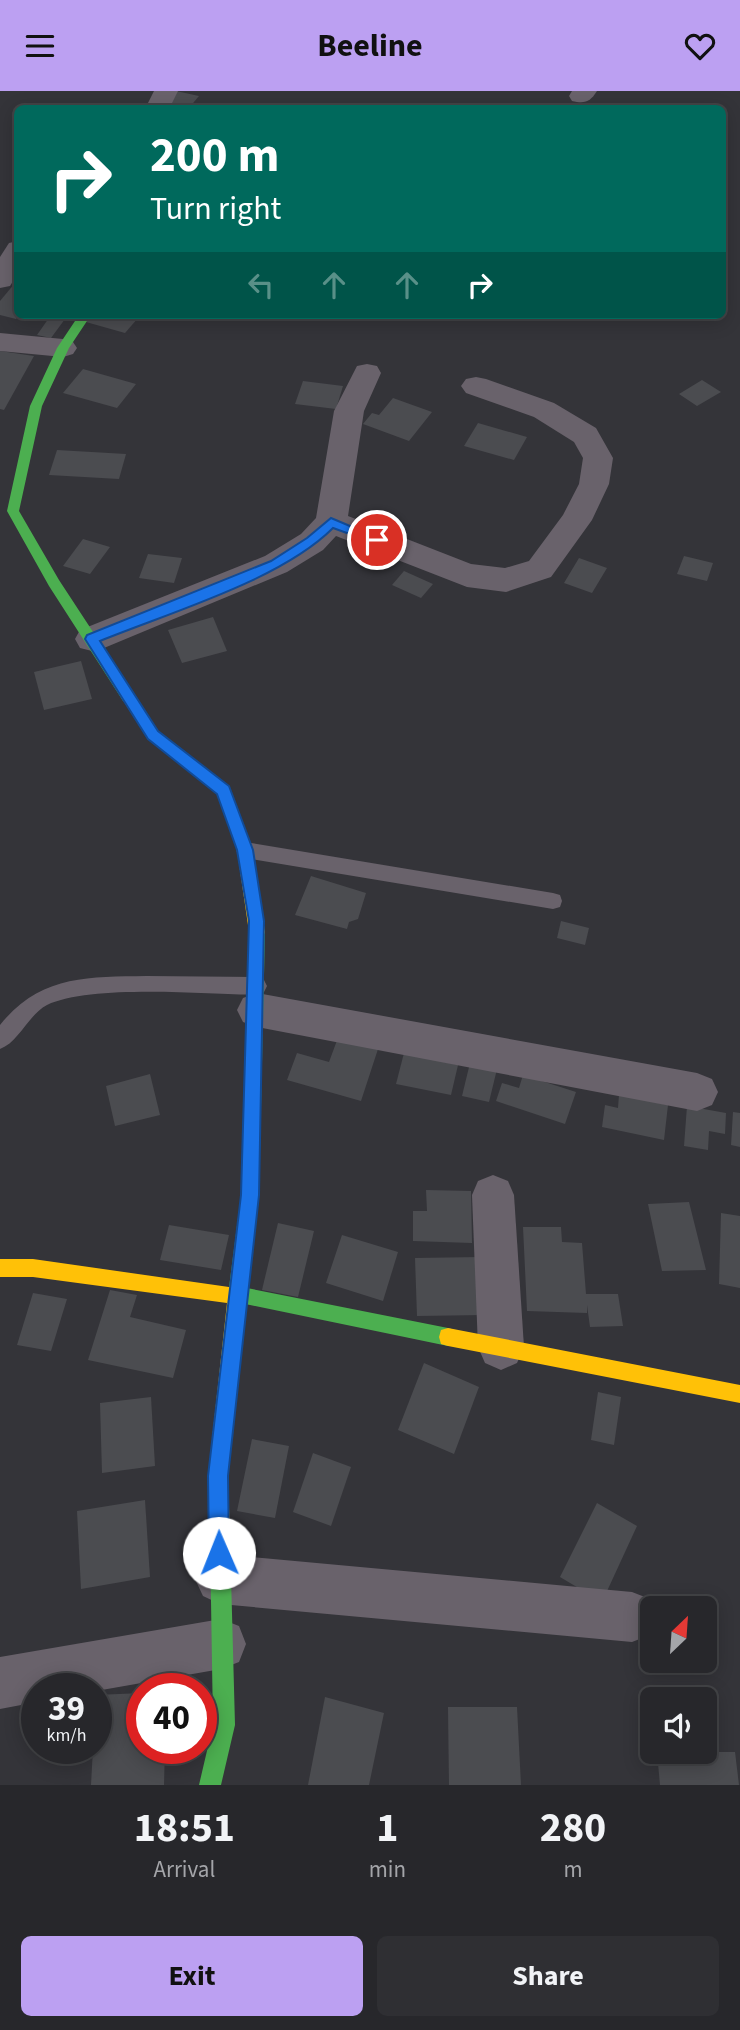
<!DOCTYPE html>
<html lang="en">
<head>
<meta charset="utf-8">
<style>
	body { margin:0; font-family:"Source Sans 3",sans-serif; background:#2f2f33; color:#f1f3f6; height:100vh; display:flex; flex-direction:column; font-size:26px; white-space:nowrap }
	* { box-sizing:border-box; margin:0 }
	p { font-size:23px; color:#a4a5a9 }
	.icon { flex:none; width:38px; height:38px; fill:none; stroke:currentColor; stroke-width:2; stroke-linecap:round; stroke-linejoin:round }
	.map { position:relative; height:1694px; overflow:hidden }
	.side { display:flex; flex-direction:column; background:#27272b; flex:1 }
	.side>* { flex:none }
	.top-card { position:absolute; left:14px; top:14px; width:712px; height:214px; border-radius:10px; box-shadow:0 4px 18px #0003,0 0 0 2px #434447; background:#00695c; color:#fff; overflow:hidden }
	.needle { width:46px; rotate:25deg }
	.controls { position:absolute; left:640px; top:1505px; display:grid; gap:14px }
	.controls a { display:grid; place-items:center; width:77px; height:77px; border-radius:10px; background:#27272b; box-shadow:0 4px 18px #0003,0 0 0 2px #434447; font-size:35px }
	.speed { position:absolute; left:21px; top:1582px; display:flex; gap:14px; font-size:35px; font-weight:700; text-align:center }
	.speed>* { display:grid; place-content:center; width:91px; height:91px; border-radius:50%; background:#27272b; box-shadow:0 4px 18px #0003,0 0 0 2px #434447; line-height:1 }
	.speed small { font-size:18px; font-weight:400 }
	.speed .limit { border:10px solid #d22; background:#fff; color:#111 }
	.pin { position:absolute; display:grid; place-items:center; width:60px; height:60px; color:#fff; margin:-30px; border:4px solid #fff; border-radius:50%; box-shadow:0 2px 7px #0007 }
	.me { position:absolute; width:77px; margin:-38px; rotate:359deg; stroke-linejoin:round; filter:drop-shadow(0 0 5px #0008) }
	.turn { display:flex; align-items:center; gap:24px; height:147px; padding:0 21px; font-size:32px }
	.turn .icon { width:91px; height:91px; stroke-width:2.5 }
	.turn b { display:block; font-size:49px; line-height:60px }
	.lanes { display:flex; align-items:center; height:66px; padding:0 21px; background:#0003; justify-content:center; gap:35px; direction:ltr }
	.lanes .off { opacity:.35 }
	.eta { display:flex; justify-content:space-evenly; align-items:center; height:119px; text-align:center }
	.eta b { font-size:42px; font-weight:700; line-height:49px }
	.primary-button { display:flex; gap:14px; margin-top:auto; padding:14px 21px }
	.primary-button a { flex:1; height:80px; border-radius:10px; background:#bca0f2; color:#111; font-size:28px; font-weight:700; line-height:80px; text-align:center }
	.primary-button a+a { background:#2f2f33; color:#f1f3f6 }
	header { display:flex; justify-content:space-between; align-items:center; height:91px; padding:0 21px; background:#bca0f2; color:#111; font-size:32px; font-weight:700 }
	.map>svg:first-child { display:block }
</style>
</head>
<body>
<header><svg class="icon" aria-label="menu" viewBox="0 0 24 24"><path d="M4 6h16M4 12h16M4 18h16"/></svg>Beeline<svg class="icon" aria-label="heart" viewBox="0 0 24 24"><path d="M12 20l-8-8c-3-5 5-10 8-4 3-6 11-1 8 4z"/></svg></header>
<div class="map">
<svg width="740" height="1694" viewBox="0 0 740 1694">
	<rect width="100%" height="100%" fill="#343439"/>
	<g fill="#4b4c50">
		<path d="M176 0 199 5 188 18 164 13Z"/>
		<path d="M15 192 18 193 19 224 16 228 0 224V210Z"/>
		<path d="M51 224H65L63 227 65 228 51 247 37 244Z"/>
		<path d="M92 224H125L138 227 125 242 86 231Z"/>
		<path d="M0 260 34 265 4 319 0 318Z"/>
		<path d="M83 278 136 293 117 317 63 302Z"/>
		<path d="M702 289 721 301 697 315 679 303Z"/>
		<path d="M303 290 343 295 336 318 295 313Z"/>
		<path d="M393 307 432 321 409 350 363 333 372 322 379 324Z"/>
		<path d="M478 332 527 346 514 369 464 355Z"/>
		<path d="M57 359 126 363 119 388 49 384Z"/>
		<path d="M83 448 110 456 90 483 63 475Z"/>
		<path d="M148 463 182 467 174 492 139 487Z"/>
		<path d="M684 465 713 472 707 490 677 483Z"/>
		<path d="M579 467 607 477 592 502 564 492Z"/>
		<path d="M404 480 433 493 421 507 392 494Z"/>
		<path d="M213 526 227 560 182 572 168 539Z"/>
		<path d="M81 570 92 608 44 619 34 581Z"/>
		<path d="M311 785 366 802 358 828 349 831 347 838 295 824Z"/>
		<path d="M561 830 589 837 585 854 557 847Z"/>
		<path d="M339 944 379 955 361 1010 287 989 297 962 329 971Z"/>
		<path d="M404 962 458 974 451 1004 396 993Z"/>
		<path d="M470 972 497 978 489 1011 462 1005Z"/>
		<path d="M150 983 160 1024 115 1035 106 995Z"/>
		<path d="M523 984 576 1001 565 1033 496 1010 502 992 519 997Z"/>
		<path d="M619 1004 668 1014 664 1049 602 1036 605 1014 618 1017Z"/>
		<path d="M687 1015 726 1022 725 1043 709 1040 708 1059 684 1055Z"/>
		<path d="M733 1021 740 1022V1056L731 1054Z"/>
		<path d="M426 1099 471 1100 472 1152 413 1150V1120H427Z"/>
		<path d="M689 1111 706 1179 662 1180 648 1113Z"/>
		<path d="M721 1122 740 1125V1197L719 1193Z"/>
		<path d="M278 1132 314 1140 298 1206 262 1199Z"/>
		<path d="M169 1134 229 1144 221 1179 160 1169Z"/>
		<path d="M523 1136H561L562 1151 582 1152 586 1203H618L623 1235 590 1236 587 1214V1222L527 1220Z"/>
		<path d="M342 1144 398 1161 383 1210 326 1192Z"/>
		<path d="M481 1166 484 1224 417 1225 415 1167Z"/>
		<path d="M110 1199 137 1204 130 1226 186 1239 173 1287 88 1269Z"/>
		<path d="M33 1202 67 1208 51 1260 17 1254Z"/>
		<path d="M424 1272 479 1296 454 1363 398 1339Z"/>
		<path d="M598 1301 621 1306 614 1354 591 1349Z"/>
		<path d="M151 1306 155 1375 102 1382 100 1312Z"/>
		<path d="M252 1348 289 1355 275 1427 237 1420Z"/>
		<path d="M313 1362 351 1376 331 1435 293 1421Z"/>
		<path d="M145 1409 150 1486 81 1498 77 1420Z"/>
		<path d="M597 1412 637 1435 602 1511 560 1486Z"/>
		<path d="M142 1602V1657H165L164 1694H91L93 1657H96V1604Z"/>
		<path d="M325 1606 384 1622 369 1694H308Z"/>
		<path d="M448 1616H517L521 1694H449Z"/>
		<path d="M657 1661H735L739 1694H660Z"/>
	</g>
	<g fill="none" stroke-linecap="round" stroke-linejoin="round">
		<g fill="#69626b" fill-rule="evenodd">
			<path d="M245 751 553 802 560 804 562 810 560 816 553 818 245 767 238 764 236 759 238 754Z"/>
			<path d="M146 885 257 886 264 889 267 895 264 901 257 904C206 903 90 893 47 914 28 924 19 951 0 958V934C40 884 87 886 146 885Z"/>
		</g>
		<g fill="#69626b" fill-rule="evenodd">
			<path d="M154 0H178L169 18H145Z"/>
			<path d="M572 0H597C590 11 585 13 572 10L569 5Z"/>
			<path d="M18 150V182L10 195 0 197V166L9 152Z"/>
			<path d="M0 242 63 248 73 251 77 257 73 263 63 266 0 260Z"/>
			<path d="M367 273 377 275 381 282 364 320 348 425 471 473 505 477 529 470 563 424 579 393 583 367 574 351 534 326 466 302 461 295 466 288 476 286 486 288 554 312 596 337 613 367 609 393 592 429 551 486 506 501 467 496 336 445 323 459 287 481 104 557 92 560 80 557 75 548 80 539 265 465 301 443 316 427 334 320 357 275Z"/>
			<path d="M257 902 697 982 712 988 718 1001 712 1014 697 1020 257 936 243 931 237 919 243 907Z"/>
			<path d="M493 1084 508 1090 514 1104 524 1256 517 1272 501 1279 485 1272 478 1256 472 1104 478 1090Z"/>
			<path d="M220 1463 632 1501 650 1508C654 1519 654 1532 650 1544L632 1551 220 1513 203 1505 195 1488 203 1471Z"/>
			<path d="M221 1528 239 1535 246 1553 239 1571 221 1578 96 1600V1598H37V1611L0 1618V1566Z"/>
		</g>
		<g fill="#4caf50" fill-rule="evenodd">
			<path d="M79 224H91L69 257 42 315 19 420 59 489 133 602 135 606 133 610H123L49 495 7 420 30 315 57 257Z"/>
			<path d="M257 834 263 836 265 841 259 1104 247 1197 448 1237 455 1239 457 1246 455 1253 448 1255 231 1210 228 1204 241 1104 249 841 251 836Z"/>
			<path d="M220 1438 227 1441 230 1448 235 1634 221 1694H199L213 1634 210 1448 213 1441Z"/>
		</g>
		<g fill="#ffc107" fill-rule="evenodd">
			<path d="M128 601 133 602 158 640 228 696 253 759 265 841 263 846H251L249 841 237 759 217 703 148 648 121 606Z"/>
			<path d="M0 1168H33L243 1198 246 1204 228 1385 230 1448 227 1455 220 1458 213 1455 210 1448 208 1385 227 1212 33 1186H0Z"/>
			<path d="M448 1237 740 1294V1312L448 1255 441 1253 439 1246 441 1239Z"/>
		</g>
	</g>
	<path fill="#1a73e8" stroke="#114b97" stroke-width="2" d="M331 427 383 449 377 453 333 437C281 489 171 521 100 550L158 640 229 695 253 759 264 830 259 1104 228 1385 229 1462 226 1469 219 1472 212 1469 209 1462 208 1385 241 1104 249 830 237 759 217 703 148 648 85 548 87 544 271 470 307 447Z"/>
</svg>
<div class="controls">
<a><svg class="needle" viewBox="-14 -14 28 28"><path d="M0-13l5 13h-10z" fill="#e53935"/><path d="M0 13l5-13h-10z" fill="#a4a5a9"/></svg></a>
<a><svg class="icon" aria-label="sound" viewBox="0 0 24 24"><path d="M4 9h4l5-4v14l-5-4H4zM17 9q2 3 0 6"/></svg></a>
</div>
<div class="speed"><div>39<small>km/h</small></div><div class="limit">40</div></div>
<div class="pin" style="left:377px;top:449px;background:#d93025"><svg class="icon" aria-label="arrive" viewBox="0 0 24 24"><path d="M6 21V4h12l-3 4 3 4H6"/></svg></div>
<svg class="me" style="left:219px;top:1462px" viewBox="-20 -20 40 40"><circle r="19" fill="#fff"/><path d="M0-13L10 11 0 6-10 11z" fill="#1a73e8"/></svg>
<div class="top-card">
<div class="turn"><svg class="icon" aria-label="right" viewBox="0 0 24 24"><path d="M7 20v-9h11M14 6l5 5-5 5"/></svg><div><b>200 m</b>Turn right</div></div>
<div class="lanes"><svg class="icon off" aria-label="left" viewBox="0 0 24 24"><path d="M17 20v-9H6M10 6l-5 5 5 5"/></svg><svg class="icon off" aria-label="ahead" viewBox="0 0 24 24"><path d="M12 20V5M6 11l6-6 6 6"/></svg><svg class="icon off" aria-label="ahead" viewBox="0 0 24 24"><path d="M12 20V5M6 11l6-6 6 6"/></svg><svg class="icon" aria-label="right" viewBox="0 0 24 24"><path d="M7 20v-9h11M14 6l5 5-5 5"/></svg></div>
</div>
</div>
<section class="side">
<div class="eta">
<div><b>18:51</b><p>Arrival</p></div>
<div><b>1</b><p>min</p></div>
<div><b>280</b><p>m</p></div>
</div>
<div class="primary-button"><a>Exit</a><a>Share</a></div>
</section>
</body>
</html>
